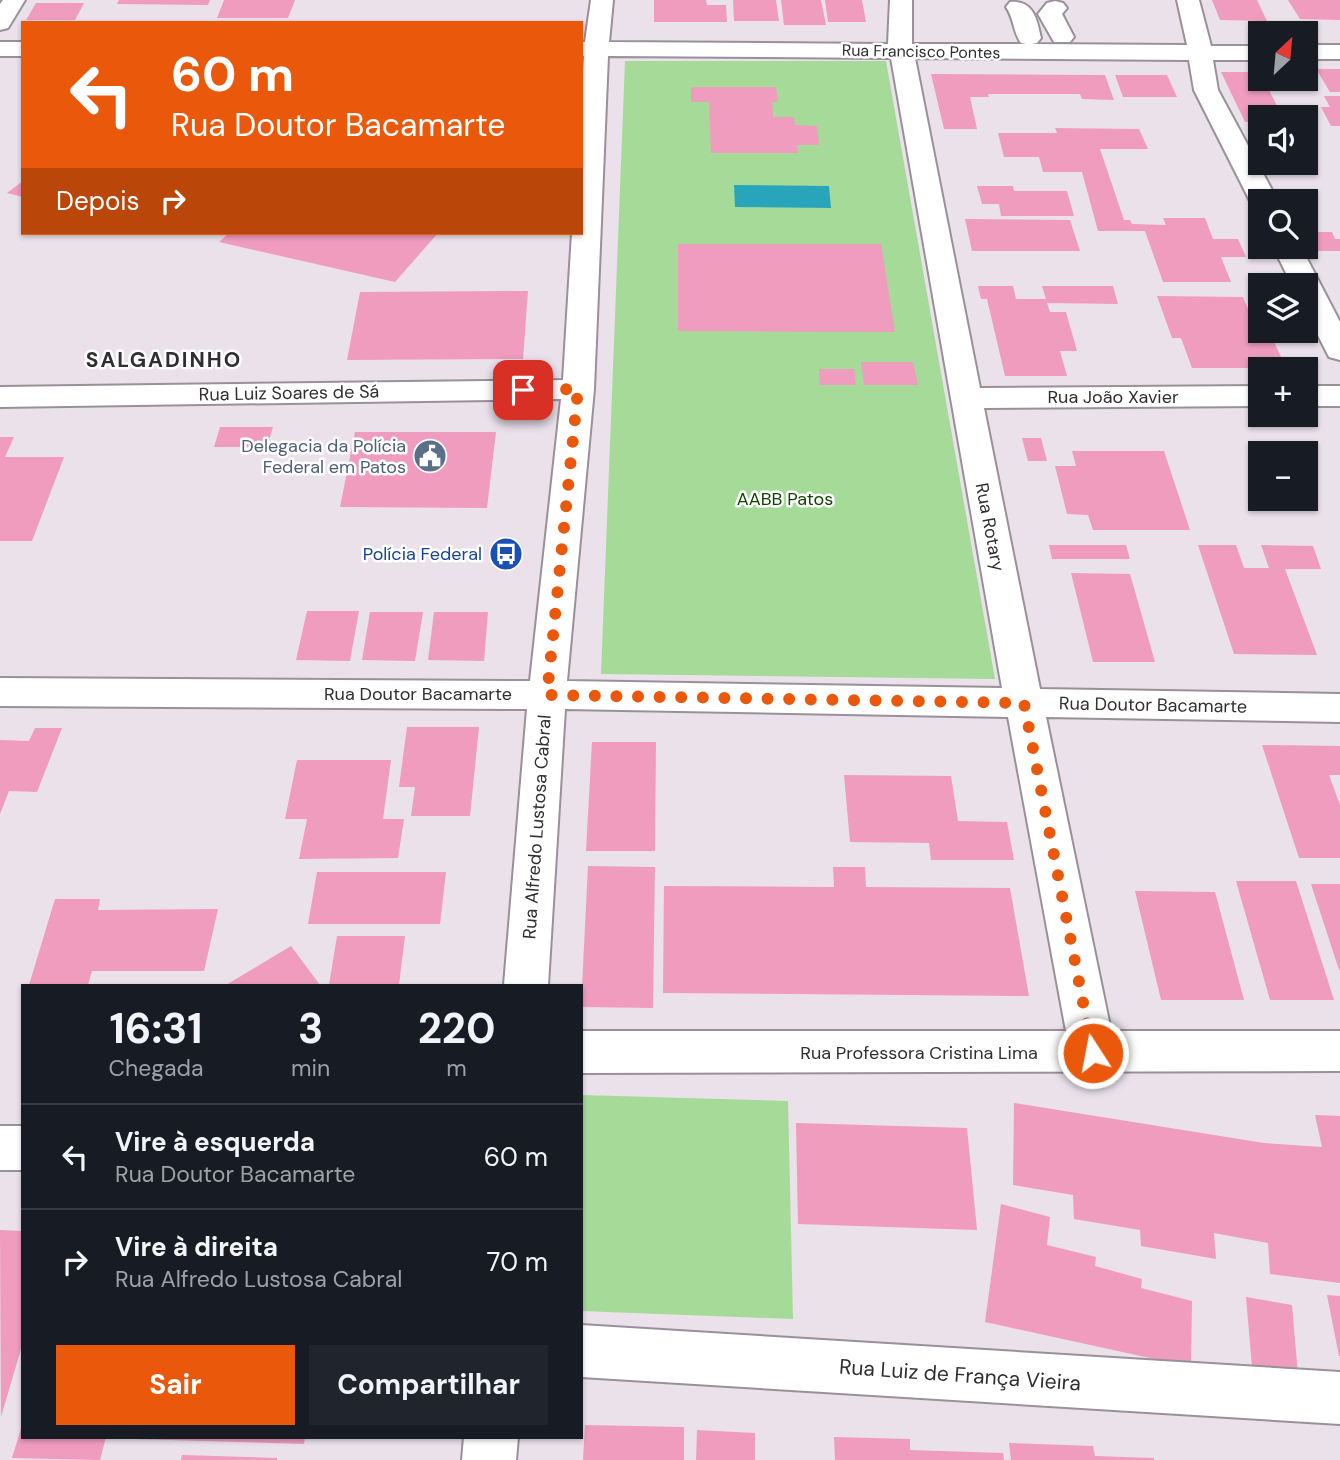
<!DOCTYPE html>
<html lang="pt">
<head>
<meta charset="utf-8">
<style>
	body { margin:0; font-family:"DM Sans",sans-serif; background:#20242c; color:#f1f3f6; height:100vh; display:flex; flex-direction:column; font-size:26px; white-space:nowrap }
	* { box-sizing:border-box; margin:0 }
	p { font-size:23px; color:#9ea1a6 }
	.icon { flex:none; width:38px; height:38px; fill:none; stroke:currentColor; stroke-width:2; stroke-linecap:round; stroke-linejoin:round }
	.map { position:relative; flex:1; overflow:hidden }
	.side { position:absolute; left:21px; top:984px; width:562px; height:455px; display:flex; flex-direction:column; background:#171b24; border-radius:0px; box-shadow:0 2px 5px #0004 }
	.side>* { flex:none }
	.hud { position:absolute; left:21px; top:21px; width:562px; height:214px; border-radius:0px; box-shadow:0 2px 5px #0004; background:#ea580c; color:#fff; overflow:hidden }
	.needle { width:46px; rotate:26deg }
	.tools { position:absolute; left:1248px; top:21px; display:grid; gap:14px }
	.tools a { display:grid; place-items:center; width:70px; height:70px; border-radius:0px; background:#171b24; box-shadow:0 2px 5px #0004; font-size:35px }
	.pin { position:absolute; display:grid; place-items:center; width:60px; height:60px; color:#fff; margin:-30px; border-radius:14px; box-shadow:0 4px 10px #0006 }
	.me { position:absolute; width:77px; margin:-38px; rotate:349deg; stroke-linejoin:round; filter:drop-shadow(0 0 5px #0008) }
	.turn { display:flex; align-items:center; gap:24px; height:147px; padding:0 35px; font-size:32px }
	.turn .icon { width:91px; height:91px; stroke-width:2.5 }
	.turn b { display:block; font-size:49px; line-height:60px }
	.then { display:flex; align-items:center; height:66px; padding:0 35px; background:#0003; gap:14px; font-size:26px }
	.eta { display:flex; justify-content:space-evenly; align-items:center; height:119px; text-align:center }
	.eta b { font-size:42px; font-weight:700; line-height:49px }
	.button { display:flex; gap:14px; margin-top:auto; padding:14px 35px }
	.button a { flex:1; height:80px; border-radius:0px; background:#ea580c; color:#fff; font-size:28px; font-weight:700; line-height:80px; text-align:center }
	.button a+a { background:#20242c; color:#f1f3f6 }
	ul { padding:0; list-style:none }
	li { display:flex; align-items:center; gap:21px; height:105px; padding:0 35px; border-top:2px solid #363941 }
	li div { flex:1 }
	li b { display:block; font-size:26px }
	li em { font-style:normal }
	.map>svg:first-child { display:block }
</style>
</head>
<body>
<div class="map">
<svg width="1340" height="1460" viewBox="0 0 1340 1460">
	<rect width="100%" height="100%" fill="#eae1ea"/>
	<g fill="#a5da98">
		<path d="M625 61H886L995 679 601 674Z"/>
		<path d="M581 1095 788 1101 793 1319 581 1311Z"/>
	</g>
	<path fill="#29a5bb" d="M734 185 829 186 831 208 735 207Z"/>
	<g fill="#ef9cbe">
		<path d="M119 0H210L208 5 117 4Z"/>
		<path d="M224 0H295L288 18H217Z"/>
		<path d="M654 0H706L707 5H726L727 22H654Z"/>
		<path d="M733 0H776L779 21H734Z"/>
		<path d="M781 0H821L826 25H784Z"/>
		<path d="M825 0H862L866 22H828Z"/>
		<path d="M1212 0H1257L1267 21 1220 20Z"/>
		<path d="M1288 0H1340V20L1300 19Z"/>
		<path d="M36 3H84L75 20H26Z"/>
		<path d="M1316 69H1340V92H1330Z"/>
		<path d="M1221 72H1259L1260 79H1263L1283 117H1260V122H1245Z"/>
		<path d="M931 74 1105 75 1114 100 1082 99 1080 94H988L989 97H970L977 129H944Z"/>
		<path d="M1115 75H1167L1177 97H1123Z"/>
		<path d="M691 87H776L778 102H772L773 117H794L795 125 817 126 819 145H797L798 153H711L709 102H691Z"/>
		<path d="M1324 96H1340V126H1331L1321 107H1330Z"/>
		<path d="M1055 128 1139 129 1148 149H1100L1124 220H1130L1132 224 1166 225 1163 218H1205L1213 239H1238L1246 257H1221L1231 282H1163L1145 231H1098L1082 172H1043L1039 157H1004L998 133H1057Z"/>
		<path d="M23 181V197L7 193Z"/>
		<path d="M977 186H1013L1014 191H1067L1074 216H1001L999 204H982Z"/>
		<path d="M965 219 1070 220 1080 251H972Z"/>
		<path d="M1307 232H1332L1335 239H1340V251H1316Z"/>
		<path d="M229 233H438L395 282 219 242Z"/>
		<path d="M678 244H881L895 332 678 331Z"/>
		<path d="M978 286H1013L1016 299H1046L1042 286H1113L1118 304 1047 303 1050 312H1066L1077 351H1060L1067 376H1005L987 299H981Z"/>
		<path d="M528 291 523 359 347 360 360 292Z"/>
		<path d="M1157 296 1243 297 1256 328 1269 331 1286 368H1192L1181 338H1172Z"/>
		<path d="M861 362H913L918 385H864Z"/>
		<path d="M819 369H854L856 385H820Z"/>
		<path d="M220 427H273L267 447H214Z"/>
		<path d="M355 432H496L487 508 340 507Z"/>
		<path d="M0 437H14L5 457H64L32 541H0Z"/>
		<path d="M1022 438H1041L1047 461H1028Z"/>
		<path d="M1072 451H1164L1190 530H1093L1088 515 1067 514 1055 466H1076Z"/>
		<path d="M1049 545H1126L1130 559H1052Z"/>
		<path d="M1198 545H1236L1244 568H1269L1261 545 1313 546 1321 569H1285L1317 655 1234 654Z"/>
		<path d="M1071 573 1130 574 1155 662H1093Z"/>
		<path d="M307 611H359L350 661 296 660Z"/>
		<path d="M370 612H423L415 661 362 660Z"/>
		<path d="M434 612H488L484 661 428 660Z"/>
		<path d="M407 727H479L470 816H411L415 787H399Z"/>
		<path d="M35 728H62L37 792 9 791 0 814V740L29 741Z"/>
		<path d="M592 742H656L655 851H586Z"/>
		<path d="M1262 745 1340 746V775H1329L1340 805V858H1299Z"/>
		<path d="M297 760H391L383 819H404L398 858 299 859 307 819H285Z"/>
		<path d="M844 775 951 776 958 821 1007 822 1014 860H931L929 843 850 842Z"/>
		<path d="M588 866 655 867 653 1008 581 1007Z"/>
		<path d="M833 867H865L866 887 1010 888 1029 996 663 993 664 886 834 887Z"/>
		<path d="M317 872H446L440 924H308Z"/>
		<path d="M1236 881H1296L1334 1000H1270Z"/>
		<path d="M1311 884H1340V970H1339Z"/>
		<path d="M1135 891 1215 892 1244 1000H1161Z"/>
		<path d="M55 899H100L98 910 218 909 204 971H92L88 985H29Z"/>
		<path d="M337 936H405L399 985H329Z"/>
		<path d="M291 946 320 985H226Z"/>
		<path d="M1014 1103 1264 1143 1322 1147 1315 1115 1340 1116V1283L1270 1274 1268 1243 1214 1233 1216 1259 1141 1246 1140 1230 1074 1219 1073 1195 1013 1185Z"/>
		<path d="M796 1123 967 1128 977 1230 798 1224Z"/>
		<path d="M1001 1204 1050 1217 1047 1245 1096 1257 1095 1266 1142 1279 1141 1288 1192 1301 1191 1367 985 1322Z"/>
		<path d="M0 1230 23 1231V1342L1 1417Z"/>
		<path d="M1327 1295 1340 1296V1356H1339Z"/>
		<path d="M1246 1297 1292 1305 1298 1375 1252 1367Z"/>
		<path d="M23 1422V1437H106L100 1460 12 1458Z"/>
		<path d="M585 1425 684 1427V1460H583Z"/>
		<path d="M697 1430 755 1433V1460H696Z"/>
		<path d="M135 1437H305L304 1444 135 1439Z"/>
		<path d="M834 1437 910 1439V1450L1003 1453 1004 1460H835Z"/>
		<path d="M1009 1443 1093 1446 1095 1456 1154 1458V1460H1011Z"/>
		<path d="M182 1455 277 1458V1460H181Z"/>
	</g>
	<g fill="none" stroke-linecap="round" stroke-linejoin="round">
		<defs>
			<g id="minor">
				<path d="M3 0H25L8 28 0 30V4Z"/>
				<path d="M591 0H613L609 42 888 44 890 0H912V44H1026L1021 43C1013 32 1014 18 1006 7L1010 2C1034 0 1037 20 1041 38L1037 43 1032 44 1187 45 1177 0H1199L1211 46H1260V60H1213L1218 90 1278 201H1260V208L1254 207 1250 201 1194 90 1189 60 915 58 980 388 1260 386V406L984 408 1040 689 1340 694V722L1046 717 1111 1031H1340V1071L581 1073V1031H1066L1008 717 565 709 548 985H504L527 709 0 706V678L530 681 561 399 0 407V387L563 380 572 233H581V101L584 56H581V42H585ZM608 56 891 58 1002 688 567 681 594 389Z"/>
				<path d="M1055 1 1063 3 1067 8 1062 14 1074 37 1070 42H1054L1038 14 1047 3Z"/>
				<rect x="0" y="42" width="23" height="14"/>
				<rect x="1306" y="45" width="34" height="14"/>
				<path d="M1273 247H1301L1340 322V360L1329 357 1306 312V285H1292Z"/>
				<rect x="1306" y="386" width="34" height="20"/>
				<rect x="0" y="1126" width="23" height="44"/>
				<path d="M581 1325 1340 1372V1424L581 1377Z"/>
				<path d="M464 1437H518L516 1460H462Z"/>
			</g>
		</defs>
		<use href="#minor" stroke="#999099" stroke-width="4"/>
		<use href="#minor" fill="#fff" fill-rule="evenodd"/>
	</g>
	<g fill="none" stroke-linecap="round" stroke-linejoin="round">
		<path stroke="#ea580c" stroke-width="12" stroke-dasharray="0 21.6" d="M523 390 578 389 547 695 1024 703 1093 1053"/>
	</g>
	<defs>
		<symbol id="civic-disc" viewBox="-11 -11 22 22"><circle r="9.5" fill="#5c6f8a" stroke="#fff"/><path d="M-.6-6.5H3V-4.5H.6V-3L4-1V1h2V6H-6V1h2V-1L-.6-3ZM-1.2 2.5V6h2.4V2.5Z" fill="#fff"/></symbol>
		<symbol id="bus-disc" viewBox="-11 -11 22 22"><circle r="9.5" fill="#1a4fb4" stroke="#fff"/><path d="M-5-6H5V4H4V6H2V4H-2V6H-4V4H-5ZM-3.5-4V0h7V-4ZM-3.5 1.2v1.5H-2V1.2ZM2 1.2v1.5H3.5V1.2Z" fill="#fff"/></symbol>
	</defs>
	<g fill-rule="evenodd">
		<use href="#civic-disc" x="411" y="437" width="38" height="38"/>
		<use href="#bus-disc" x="487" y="535" width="38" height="38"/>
	</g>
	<g text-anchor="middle" stroke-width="5" stroke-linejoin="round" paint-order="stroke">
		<g font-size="16" fill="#312d31" stroke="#fff">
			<text transform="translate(921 51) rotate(1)" y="6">Rua Francisco Pontes</text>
		</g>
		<g font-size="18" fill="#312d31" stroke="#fff">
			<text transform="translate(289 393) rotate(-1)" y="6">Rua Luiz Soares de Sá</text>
			<text x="1113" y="403">Rua João Xavier</text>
			<text transform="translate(990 527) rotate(79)" y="6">Rua Rotary</text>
			<text x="418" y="700">Rua Doutor Bacamarte</text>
			<text transform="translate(1153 705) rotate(1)" y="6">Rua Doutor Bacamarte</text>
			<text transform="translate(537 827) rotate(-86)" y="6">Rua Alfredo Lustosa Cabral</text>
			<text x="919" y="1059">Rua Professora Cristina Lima</text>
		</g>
		<g font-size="18" fill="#4e5e75" stroke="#fff" text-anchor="end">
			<text x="406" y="452">Delegacia da Polícia<tspan x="406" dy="21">Federal em Patos</tspan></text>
		</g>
		<g font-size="18" fill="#104400" stroke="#fff">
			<text x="785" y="505">AABB Patos</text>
		</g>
		<g font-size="18" fill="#164399" stroke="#fff" text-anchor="end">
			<text x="482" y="560">Polícia Federal</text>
		</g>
		<g font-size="21" font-weight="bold" letter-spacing="2" fill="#312d31" stroke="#fff">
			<text x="164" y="367">SALGADINHO</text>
		</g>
		<g font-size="21" fill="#312d31" stroke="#fff">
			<text transform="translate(960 1375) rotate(4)" y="7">Rua Luiz de França Vieira</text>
		</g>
	</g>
</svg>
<div class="tools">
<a><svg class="needle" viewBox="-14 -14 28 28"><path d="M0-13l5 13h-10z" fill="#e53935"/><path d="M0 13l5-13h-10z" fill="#9ea1a6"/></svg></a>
<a><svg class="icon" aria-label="sound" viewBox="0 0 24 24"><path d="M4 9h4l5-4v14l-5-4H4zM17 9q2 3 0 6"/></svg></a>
<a><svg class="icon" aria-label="search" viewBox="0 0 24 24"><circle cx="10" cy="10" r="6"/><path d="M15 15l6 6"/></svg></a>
<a><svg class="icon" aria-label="layers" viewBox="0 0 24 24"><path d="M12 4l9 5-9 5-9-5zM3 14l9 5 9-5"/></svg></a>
<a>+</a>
<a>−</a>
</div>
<div class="pin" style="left:523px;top:390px;background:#d93025"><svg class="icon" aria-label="arrive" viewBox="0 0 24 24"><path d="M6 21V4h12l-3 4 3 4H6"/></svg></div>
<svg class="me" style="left:1093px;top:1053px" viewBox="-20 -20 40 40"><circle r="17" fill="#ea580c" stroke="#fff" stroke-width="3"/><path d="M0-11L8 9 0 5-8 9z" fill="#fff"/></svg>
<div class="hud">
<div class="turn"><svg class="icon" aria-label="left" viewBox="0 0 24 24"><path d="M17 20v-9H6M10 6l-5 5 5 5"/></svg><div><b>60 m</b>Rua Doutor Bacamarte</div></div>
<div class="then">Depois<svg class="icon" aria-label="right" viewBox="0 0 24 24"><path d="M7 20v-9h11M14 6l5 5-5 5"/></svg></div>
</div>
<section class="side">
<div class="eta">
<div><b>16:31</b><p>Chegada</p></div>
<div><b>3</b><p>min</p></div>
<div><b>220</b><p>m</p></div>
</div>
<ul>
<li><svg class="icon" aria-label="left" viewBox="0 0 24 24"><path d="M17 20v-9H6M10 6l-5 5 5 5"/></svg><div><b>Vire à esquerda</b><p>Rua Doutor Bacamarte</p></div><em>60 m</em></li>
<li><svg class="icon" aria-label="right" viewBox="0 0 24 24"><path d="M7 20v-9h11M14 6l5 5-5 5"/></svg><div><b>Vire à direita</b><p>Rua Alfredo Lustosa Cabral</p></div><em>70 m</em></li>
</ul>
<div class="button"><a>Sair</a><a>Compartilhar</a></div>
</section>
</div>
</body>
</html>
